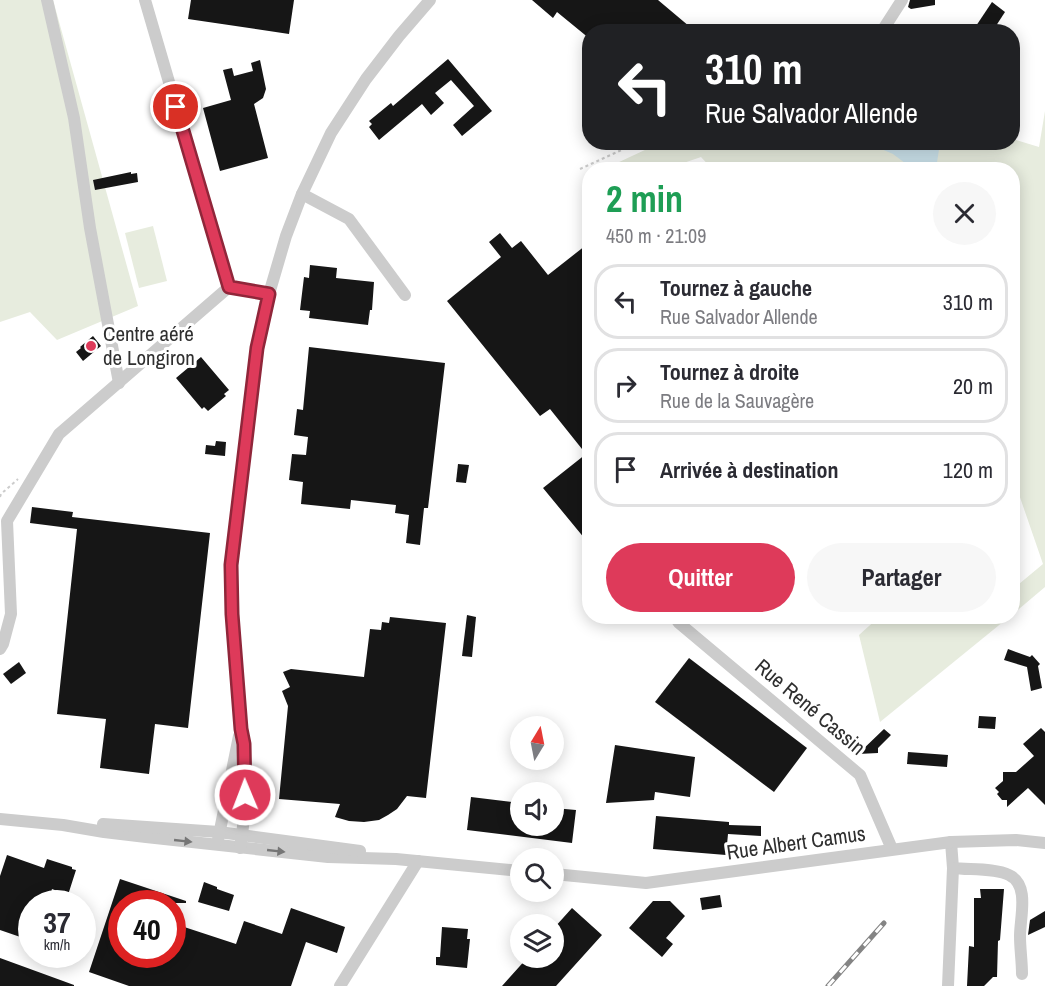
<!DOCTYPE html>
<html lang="fr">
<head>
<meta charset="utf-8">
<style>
	body { margin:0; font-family:"Archivo Narrow",sans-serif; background:#f7f7f7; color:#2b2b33; height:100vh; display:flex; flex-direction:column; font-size:22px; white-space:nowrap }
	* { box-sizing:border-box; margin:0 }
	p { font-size:20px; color:#7c7c81 }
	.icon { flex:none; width:33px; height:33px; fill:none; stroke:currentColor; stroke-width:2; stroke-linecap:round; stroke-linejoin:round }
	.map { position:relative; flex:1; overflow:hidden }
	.side { position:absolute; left:582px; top:162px; width:438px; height:462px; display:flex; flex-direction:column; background:#fff; border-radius:24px; box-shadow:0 3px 15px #0003 }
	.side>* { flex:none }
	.top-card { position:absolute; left:582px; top:24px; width:438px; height:126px; border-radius:24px; box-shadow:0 3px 15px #0003; background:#202124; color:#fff; overflow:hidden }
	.needle { width:39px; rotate:10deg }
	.controls { position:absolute; left:510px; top:716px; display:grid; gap:12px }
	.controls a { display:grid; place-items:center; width:54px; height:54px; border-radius:50%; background:#fff; box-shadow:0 3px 15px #0003; font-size:30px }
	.speed { position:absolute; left:18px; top:890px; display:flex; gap:12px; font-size:30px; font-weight:700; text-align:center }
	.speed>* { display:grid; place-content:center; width:78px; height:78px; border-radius:50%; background:#fff; box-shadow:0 3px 15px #0003; line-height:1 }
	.speed small { font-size:15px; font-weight:400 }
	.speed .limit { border:9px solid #d22; background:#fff; color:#111 }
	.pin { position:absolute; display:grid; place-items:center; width:51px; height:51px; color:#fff; margin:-26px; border:3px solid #fff; border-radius:50%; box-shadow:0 2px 6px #0007 }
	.me { position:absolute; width:66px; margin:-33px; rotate:359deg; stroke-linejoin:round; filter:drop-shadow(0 0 4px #0008) }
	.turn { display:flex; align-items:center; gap:21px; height:126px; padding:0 24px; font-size:27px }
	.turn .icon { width:78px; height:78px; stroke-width:2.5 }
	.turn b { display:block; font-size:42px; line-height:51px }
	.round { display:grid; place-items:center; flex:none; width:63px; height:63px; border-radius:32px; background:#f7f7f7 }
	.headline { display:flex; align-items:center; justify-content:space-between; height:102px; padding:0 24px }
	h1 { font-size:36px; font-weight:700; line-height:45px; color:#1e9e55 }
	.button { display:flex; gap:12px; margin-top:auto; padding:12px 24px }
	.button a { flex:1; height:69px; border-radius:36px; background:#de3a5a; color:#fff; font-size:24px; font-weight:700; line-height:69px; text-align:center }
	.button a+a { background:#f7f7f7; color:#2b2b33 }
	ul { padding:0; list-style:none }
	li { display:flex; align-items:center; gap:18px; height:75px; margin:0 12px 9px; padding:0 12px; border:3px solid #e1e1e2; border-radius:24px }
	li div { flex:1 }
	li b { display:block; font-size:22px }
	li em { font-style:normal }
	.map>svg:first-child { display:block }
</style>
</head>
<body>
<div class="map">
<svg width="1045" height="986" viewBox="0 0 1045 986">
	<rect width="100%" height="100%" fill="#fff"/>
	<g fill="#e7ecde">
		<path d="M0 0H53L138 306 57 340 30 312 0 322Z"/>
		<path d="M1045 111V587L1013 614V589L1043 564 1013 477 1012 170H713L701 157 666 169 602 170 662 142H1012L1013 139 1039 147Z"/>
		<path d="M153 226 167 281 139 288 125 233Z"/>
		<path d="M879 617V616L1009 617 880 722 859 635Z"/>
	</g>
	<path fill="#cbe2eb" d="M874 143H940L936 169H913L893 154 879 148Z"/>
	<g fill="#161616">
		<path d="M191 0H294L289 34 188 19Z"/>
		<path d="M532 0H658L696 32H621L615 26 611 32H590V39L557 12 553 18Z"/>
		<path d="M910 0H935V5L911 9 908 7Z"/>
		<path d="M992 2 1005 12 992 32H972Z"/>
		<path d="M448 59 492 111 462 136 453 125 474 106 451 80 435 93 444 103 431 115 422 104 379 140 369 127 372 124 369 121 391 103 393 106Z"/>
		<path d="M260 60 266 89 263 98 254 104 268 158 220 171 203 108 231 100 223 70 232 68 234 76 253 71 251 63Z"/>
		<path d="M131 172V174L137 173 138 182 95 190 93 180Z"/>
		<path d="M500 233 512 248 521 241 548 275 590 242V545L543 488 586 454 550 409 540 416 447 301 501 257 489 242Z"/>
		<path d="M310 265 337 268 336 278 374 282 372 310H370L368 325 309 318 310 311 300 310 304 277 309 278Z"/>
		<path d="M93 336 101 346 83 361 76 352 81 348 80 347Z"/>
		<path d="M309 347 445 363 428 508H424L420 545 406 543 409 515 395 513 396 505 351 500 350 509 301 504 303 482 289 480 292 454 306 455 308 437 294 435 297 409 303 410Z"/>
		<path d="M201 357 229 390 224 394 226 396 208 411 204 407 202 409 176 378Z"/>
		<path d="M216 441 226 442 225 456 205 454 206 445 215 446Z"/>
		<path d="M458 464 469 465 466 483 456 482Z"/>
		<path d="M32 507 73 512 72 517 210 533 188 728 155 724 149 774 100 768 106 719 57 714 77 529 30 523Z"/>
		<path d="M467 615 476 617 472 657 462 656Z"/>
		<path d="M390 617 446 623 426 798 407 796 397 809 388 815 379 820 364 822 349 821 335 817 340 804 279 799 288 706 282 691 290 687 283 672 291 669 364 677 370 629 381 630 382 622 389 623Z"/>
		<path d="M1008 649 1030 657 1032 655 1040 664 1038 666 1042 688 1031 691 1027 667 1004 660Z"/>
		<path d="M689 658 807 748 774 792 655 702Z"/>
		<path d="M19 662 26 673 11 684 3 674Z"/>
		<path d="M979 716 996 717 995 729 978 728Z"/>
		<path d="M1041 728 1045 732V805L1028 788 1007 807V800H1002L997 794 999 792 995 788 1003 781V772H1016L1034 756 1023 744Z"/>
		<path d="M884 729 891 735 878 748V753L858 754Z"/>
		<path d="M615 745 695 757 690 797 655 792 654 800 606 803Z"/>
		<path d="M908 752 948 755 947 767 907 764Z"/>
		<path d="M471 797 520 803V825H554V808L576 810 572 843 467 830Z"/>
		<path d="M656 816 729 822V825L761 826V836L728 834 726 855 653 849Z"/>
		<path d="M7 855 44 868 47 859 72 867V869L76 870 68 895 52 889 48 903H32V941L0 930V876Z"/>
		<path d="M120 879 186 901V903H122V954H172V923L236 944 244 921 282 934 291 908 345 927 337 953 306 942 291 986H129L89 972Z"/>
		<path d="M204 882 217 887V889L234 895 229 911 198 902Z"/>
		<path d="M980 889H1004L1000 940 998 941 997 977H993L984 986H967L969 946 974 947V898H981Z"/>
		<path d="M720 895 722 907 702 910 700 898Z"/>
		<path d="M653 901H670L685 916 666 938 673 944 662 957 629 928Z"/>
		<path d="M572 908 602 935 556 986H502L528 957H554V928Z"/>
		<path d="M1045 911V927L1028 935 1030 920Z"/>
		<path d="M442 927 468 929 467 939H470L467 968 436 965V957H440Z"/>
		<path d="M0 958 74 985V986H0Z"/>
	</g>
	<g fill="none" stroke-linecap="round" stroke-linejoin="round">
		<g stroke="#ccc" stroke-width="2" stroke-dasharray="3 3" stroke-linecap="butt">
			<path d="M580 169 639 142"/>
			<path d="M0 497 1 494 18 479"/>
		</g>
		<g stroke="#ccc" stroke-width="12">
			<path d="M47 0 74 118 90 228 119 383"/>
			<path d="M145 0 229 287"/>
			<path d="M884 28 902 0"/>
			<path d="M302 194 349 219 405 295"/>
			<path d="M674 616 679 623 860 775 892 849"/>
			<path d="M0 649 3 644 11 614 7 521 59 434 229 287 269 294"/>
			<path d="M0 819 63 825 104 832 146 837 328 857 396 859 520 871"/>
			<path d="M103 824 219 832 360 851"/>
			<path d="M218 840 239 736"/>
			<path d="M951 842 953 868C969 870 995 868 1009 875 1030 885 1020 917 1020 936 1020 949 1022 961 1022 974"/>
			<path d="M240 848C246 812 249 765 241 729L232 614 231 565 257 348 269 294 286 236 302 194 331 133 366 79 399 36 430 0"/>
			<path d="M554 874 646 883 951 842 1016 840 1045 843"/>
			<path d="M340 986 418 861"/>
			<path d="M948 986 953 868"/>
		</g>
		<defs>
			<path id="rail" d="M828 986 884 923"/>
		</defs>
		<use href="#rail" stroke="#848484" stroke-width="5"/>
		<use href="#rail" stroke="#fff" stroke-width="3" stroke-dasharray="9" stroke-linecap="butt"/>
	</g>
	<defs><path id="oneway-solid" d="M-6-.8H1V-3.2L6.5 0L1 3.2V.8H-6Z" transform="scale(1.5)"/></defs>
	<g fill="#767676">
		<use href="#oneway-solid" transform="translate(183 841) rotate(6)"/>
		<use href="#oneway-solid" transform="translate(276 851) rotate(6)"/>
	</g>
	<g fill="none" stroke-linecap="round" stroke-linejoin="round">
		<defs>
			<path id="route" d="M176 107 229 287 269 294 257 348 231 565 232 614 241 729 244 744 245 795"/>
		</defs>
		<use href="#route" stroke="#90263a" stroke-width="15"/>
		<use href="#route" stroke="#de3a5a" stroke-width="10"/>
	</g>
	<circle fill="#de3a5a" stroke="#fff" stroke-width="2" cx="91" cy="346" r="6"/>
	<g text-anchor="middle" stroke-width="6" stroke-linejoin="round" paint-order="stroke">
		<g font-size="21" fill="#2f2f2f" stroke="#fff" text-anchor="start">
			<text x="103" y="341">Centre aéré<tspan x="103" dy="24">de Longiron</tspan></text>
		</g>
		<g font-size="21" fill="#2f2f2f" stroke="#fff">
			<text transform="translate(810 707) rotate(40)" y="7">Rue René Cassin</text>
			<text transform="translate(796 843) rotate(-8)" y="7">Rue Albert Camus</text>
		</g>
	</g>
</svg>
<div class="controls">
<a><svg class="needle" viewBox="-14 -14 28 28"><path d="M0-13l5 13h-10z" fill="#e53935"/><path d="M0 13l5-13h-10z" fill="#7c7c81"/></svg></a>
<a><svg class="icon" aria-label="sound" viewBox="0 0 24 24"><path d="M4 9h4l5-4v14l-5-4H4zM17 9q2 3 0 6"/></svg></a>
<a><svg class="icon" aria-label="search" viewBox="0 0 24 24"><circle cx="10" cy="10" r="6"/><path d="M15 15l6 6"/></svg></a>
<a><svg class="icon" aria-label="layers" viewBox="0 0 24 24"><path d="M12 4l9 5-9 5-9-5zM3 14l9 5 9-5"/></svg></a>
</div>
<div class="speed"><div>37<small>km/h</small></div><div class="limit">40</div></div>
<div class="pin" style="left:176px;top:107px;background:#d93025"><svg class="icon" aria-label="arrive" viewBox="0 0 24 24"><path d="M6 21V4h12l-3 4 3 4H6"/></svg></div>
<svg class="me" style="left:245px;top:795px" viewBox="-20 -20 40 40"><circle r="17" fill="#de3a5a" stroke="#fff" stroke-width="3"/><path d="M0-11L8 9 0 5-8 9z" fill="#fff"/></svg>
<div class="top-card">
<div class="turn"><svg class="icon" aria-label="left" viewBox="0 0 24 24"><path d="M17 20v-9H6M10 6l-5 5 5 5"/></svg><div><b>310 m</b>Rue Salvador Allende</div></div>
</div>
<section class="side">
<div class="headline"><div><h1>2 min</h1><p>450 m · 21:09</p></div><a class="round"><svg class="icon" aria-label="close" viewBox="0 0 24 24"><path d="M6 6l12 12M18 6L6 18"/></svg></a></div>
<ul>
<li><svg class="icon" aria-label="left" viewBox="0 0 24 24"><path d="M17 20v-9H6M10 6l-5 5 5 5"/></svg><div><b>Tournez à gauche</b><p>Rue Salvador Allende</p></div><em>310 m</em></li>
<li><svg class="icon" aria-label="right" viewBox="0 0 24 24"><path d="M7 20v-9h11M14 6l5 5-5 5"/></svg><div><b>Tournez à droite</b><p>Rue de la Sauvagère</p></div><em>20 m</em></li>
<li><svg class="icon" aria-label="arrive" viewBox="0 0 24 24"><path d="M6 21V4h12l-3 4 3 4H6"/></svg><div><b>Arrivée à destination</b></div><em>120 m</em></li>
</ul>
<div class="button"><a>Quitter</a><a>Partager</a></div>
</section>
</div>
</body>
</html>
